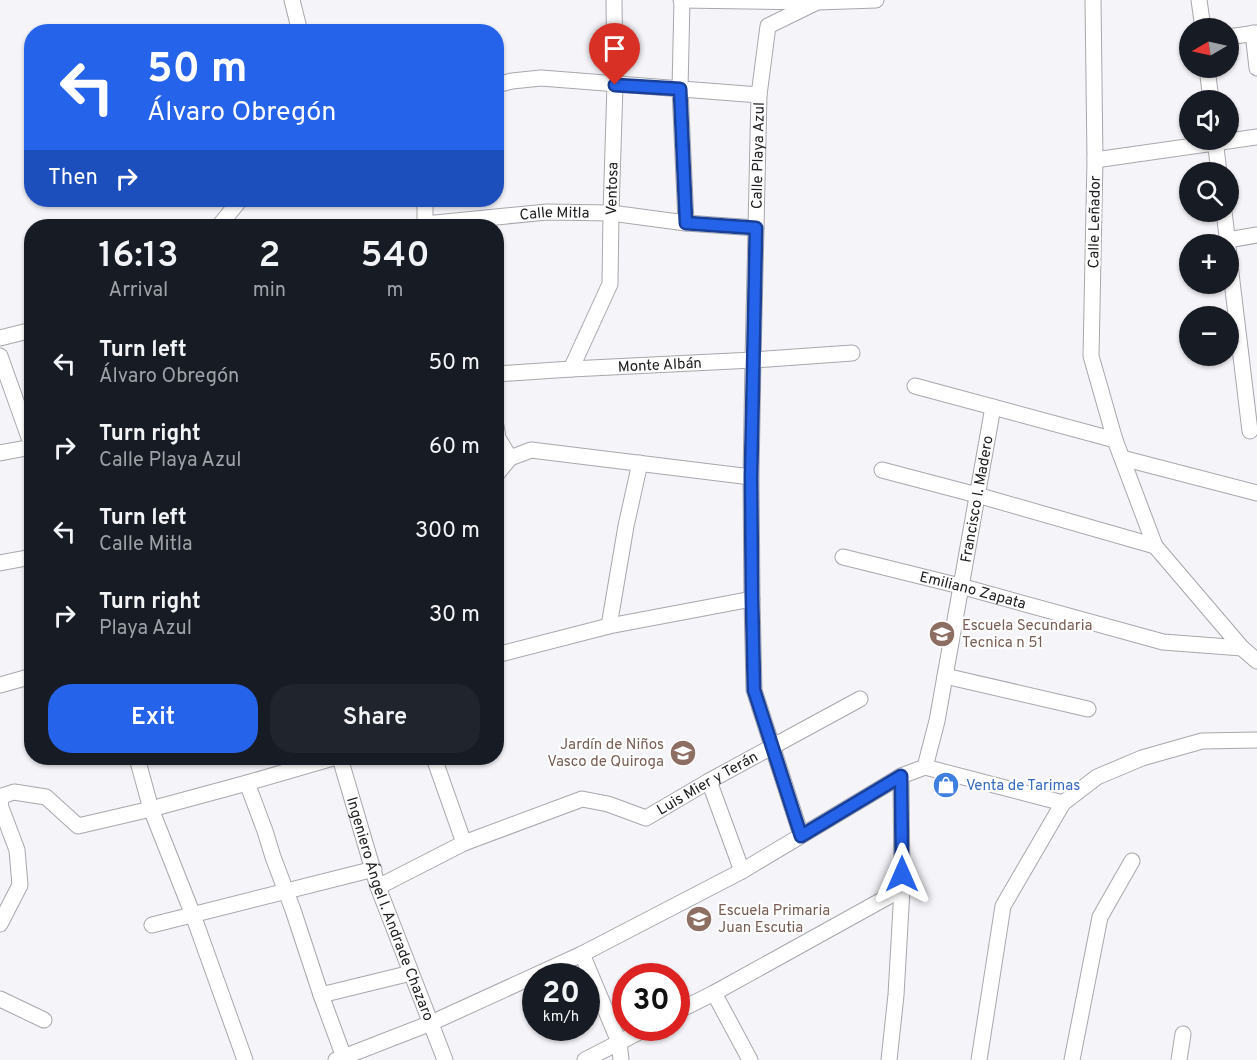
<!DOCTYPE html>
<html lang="en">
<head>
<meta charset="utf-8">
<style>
	body { margin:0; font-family:Overpass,sans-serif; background:#20242c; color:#f1f3f6; height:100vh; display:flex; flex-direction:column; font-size:22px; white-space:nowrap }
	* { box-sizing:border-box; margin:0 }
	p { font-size:20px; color:#9ea1a6 }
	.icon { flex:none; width:33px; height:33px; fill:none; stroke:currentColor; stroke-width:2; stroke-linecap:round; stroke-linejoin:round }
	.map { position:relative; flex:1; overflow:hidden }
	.drawer { position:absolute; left:24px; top:219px; width:480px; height:546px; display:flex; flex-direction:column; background:#171b24; border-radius:24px; box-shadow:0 2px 4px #0004 }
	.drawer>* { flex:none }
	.banner { position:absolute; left:24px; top:24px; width:480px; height:183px; border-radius:24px; box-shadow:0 2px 4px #0004; background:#2563eb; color:#fff; overflow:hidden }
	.needle { width:39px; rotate:261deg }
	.fabs { position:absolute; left:1179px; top:18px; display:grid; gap:12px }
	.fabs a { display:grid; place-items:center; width:60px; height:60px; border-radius:50%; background:#171b24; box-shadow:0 2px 4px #0004; font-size:30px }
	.speed { position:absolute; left:522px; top:963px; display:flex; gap:12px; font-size:30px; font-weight:700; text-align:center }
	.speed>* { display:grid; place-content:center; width:78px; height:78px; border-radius:50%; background:#171b24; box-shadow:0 2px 4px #0004; line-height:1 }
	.speed small { font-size:15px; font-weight:400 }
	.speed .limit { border:9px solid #d22; background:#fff; color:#111 }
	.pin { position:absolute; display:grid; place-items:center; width:51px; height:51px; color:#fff; margin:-62px -26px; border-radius:50% 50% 50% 0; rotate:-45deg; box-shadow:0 0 6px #0007 }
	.pin .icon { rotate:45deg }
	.me { position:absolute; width:66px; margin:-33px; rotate:0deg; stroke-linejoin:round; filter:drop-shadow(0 0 4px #0008) }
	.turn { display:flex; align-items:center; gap:21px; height:126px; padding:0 24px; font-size:27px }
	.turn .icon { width:78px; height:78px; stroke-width:2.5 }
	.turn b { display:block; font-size:42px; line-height:51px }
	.then { display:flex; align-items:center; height:57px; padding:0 24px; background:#0003; gap:12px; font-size:22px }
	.eta { display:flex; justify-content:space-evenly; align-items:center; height:102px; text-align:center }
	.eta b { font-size:36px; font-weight:600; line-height:42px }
	.primary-button { display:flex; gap:12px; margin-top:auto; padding:12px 24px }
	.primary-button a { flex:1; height:69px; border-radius:24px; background:#2563eb; color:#fff; font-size:24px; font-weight:600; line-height:69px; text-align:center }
	.primary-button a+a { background:#20242c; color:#f1f3f6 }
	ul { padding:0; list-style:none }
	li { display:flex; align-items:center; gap:18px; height:84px; padding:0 24px }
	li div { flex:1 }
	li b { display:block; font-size:22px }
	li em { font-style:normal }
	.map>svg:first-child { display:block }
</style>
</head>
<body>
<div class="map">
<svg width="1257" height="1060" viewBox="0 0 1257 1060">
	<rect width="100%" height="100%" fill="#f5f4f9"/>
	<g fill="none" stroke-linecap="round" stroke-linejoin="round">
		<defs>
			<g id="street">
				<path d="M292 0 300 32"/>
				<path d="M681 0 817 2 876 0"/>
				<path d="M682 0 680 89 686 223"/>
				<path d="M1093 0 1095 160 1091 356 1115 440 1155 546 1242 648 1257 661"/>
				<path d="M1199 0 1203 28"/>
				<path d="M1253 33 1257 68"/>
				<path d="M1228 37 1257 33"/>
				<path d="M1207 68 1211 100"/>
				<path d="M496 85 512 81 541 78 759 95"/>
				<path d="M1215 140 1219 172"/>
				<path d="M1095 160 1257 137"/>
				<path d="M425 200V226"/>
				<path d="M1224 212 1228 244"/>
				<path id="s1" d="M425 224 547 212 611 213 686 223 756 228"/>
				<path d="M219 226 240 200"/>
				<path d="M1228 240 1257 235"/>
				<path d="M1228 248 1250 431"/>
				<path d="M0 338 32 330"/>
				<path d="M0 356 32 446"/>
				<path id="s2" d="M571 369 610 284 611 213 615 85 614 0"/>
				<path id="s3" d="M496 374 571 369 753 360 852 353"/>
				<path d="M915 386 1115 440"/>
				<path d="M496 426 498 438 510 458"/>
				<path d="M0 453 32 447"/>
				<path d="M1122 458 1257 493"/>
				<path d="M882 470 977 495 1155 546"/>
				<path d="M496 475 510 458 531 450 751 477"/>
				<path id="s4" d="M843 557 960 586 1163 642 1242 648"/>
				<path d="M0 563 32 557"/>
				<path d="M609 626 626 526 640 463"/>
				<path d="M496 655 609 626 752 599"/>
				<path d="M945 676 1088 709"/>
				<path d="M0 685 32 676"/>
				<path d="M137 758 151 809 193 915 245 1060"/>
				<path id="s5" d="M340 758 378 887 445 1060"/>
				<path d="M434 758 464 843"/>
				<path id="s6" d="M925 767 937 721 993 407"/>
				<path d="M709 781 742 871"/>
				<path d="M247 783 265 831 273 857 293 910 321 995 345 1060"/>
				<path id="s7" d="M801 835 754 690 752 599 751 477 753 360 759 95 768 26 817 2V0"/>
				<path id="s8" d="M378 887 464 843 582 799 608 804 646 818 709 781 860 699"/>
				<path d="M0 924 20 885 17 850 0 805 2 796 14 792 46 797 78 826 151 809 247 783 333 758"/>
				<path d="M152 925 374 869"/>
				<path d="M582 954 619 1042 621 1060"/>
				<path d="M714 993 750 1060"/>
				<path d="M321 995 411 973"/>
				<path d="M0 999 44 1020"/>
				<path d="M676 1012 714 993 902 889"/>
				<path d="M336 1060 431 1023 582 954 742 871 901 776 925 767 1063 803"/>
				<path d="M585 1060 647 1028"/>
				<path d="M889 1060 896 995 902 889 901 776"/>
				<path d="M979 1060 1003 906 1063 803 1097 777 1142 758 1202 741 1257 740"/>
				<path d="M1072 1060 1100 917 1132 861"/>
				<path d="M1179 1060 1183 1034"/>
			</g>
		</defs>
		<use href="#street" stroke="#a8a7ac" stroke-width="17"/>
		<use href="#street" stroke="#fff" stroke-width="15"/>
	</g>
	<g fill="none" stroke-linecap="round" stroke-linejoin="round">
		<defs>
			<path id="route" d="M615 85 680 89 686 223 756 228 751 477 752 598 754 690 801 836 901 776 902 874"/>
		</defs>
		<use href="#route" stroke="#184099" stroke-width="15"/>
		<use href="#route" stroke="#2563eb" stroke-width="10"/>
	</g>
	<defs>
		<symbol id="school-disc" viewBox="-11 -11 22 22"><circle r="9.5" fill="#8d6e63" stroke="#fff"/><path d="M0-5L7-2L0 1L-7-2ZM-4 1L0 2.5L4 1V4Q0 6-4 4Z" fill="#fff"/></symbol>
		<symbol id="shop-disc" viewBox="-11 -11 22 22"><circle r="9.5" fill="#3f7fe0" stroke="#fff"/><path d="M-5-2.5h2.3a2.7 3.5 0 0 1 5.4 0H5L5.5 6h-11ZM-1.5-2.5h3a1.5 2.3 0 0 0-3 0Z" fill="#fff"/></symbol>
	</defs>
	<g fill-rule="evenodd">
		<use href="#school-disc" x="927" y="619" width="30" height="30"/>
		<use href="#school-disc" x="668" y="738" width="30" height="30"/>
		<use href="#shop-disc" x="931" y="770" width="30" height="30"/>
		<use href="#school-disc" x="684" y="904" width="30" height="30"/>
	</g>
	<g text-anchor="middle" stroke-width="4.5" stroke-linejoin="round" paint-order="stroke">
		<g font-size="15" fill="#212123" stroke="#fff">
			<text dy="5" stroke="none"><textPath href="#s7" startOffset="687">Calle Playa Azul</textPath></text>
			<text dy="5" stroke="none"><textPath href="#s2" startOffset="189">Ventosa</textPath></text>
			<text dy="5" stroke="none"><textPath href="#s1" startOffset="130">Calle Mitla</textPath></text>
			<text transform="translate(1094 222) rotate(-89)" y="5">Calle Leñador</text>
			<text dy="5" stroke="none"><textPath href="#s3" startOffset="164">Monte Albán</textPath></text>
			<text dy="5" stroke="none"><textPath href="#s6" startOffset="273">Francisco I. Madero</textPath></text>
			<text dy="5" stroke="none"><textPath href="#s4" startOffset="134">Emiliano Zapata</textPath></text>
			<text dy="5" stroke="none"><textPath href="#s8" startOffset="360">Luis Mier y Terán</textPath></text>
			<text dy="5" stroke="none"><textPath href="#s5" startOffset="159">Ingeniero Ángel l. Andrade Chazaro</textPath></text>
		</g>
		<g font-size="15" fill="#785e54" stroke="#fff" text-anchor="start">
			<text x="962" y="630">Escuela Secundaria<tspan x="962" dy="17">Tecnica n 51</tspan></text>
			<text x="664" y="749" text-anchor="end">Jardín de Niños<tspan x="664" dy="17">Vasco de Quiroga</tspan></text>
			<text x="718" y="915">Escuela Primaria<tspan x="718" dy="17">Juan Escutia</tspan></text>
		</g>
		<g font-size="15" fill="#366cbe" stroke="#fff" text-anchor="start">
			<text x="966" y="790">Venta de Tarimas</text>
		</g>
	</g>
</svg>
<div class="fabs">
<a><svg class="needle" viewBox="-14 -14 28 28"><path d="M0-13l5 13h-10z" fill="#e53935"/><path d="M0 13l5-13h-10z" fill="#9ea1a6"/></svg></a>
<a><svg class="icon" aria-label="sound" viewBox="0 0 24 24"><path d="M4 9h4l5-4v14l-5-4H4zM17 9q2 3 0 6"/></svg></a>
<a><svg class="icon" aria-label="search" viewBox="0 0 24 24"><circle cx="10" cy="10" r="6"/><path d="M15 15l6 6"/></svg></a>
<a>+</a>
<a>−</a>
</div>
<div class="speed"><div>20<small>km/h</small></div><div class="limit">30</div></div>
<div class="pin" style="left:615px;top:85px;background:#d93025"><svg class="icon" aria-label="arrive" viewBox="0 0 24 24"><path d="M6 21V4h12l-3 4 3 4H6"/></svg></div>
<svg class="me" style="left:902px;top:874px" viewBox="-20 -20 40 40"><path d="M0-17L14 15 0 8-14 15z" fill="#2563eb" stroke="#fff" stroke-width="4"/></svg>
<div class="banner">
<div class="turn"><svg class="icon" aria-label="left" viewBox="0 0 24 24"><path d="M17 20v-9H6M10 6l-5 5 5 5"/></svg><div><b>50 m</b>Álvaro Obregón</div></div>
<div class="then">Then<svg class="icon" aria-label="right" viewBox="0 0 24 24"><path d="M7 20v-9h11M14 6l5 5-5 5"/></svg></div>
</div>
<section class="drawer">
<div class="eta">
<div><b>16:13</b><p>Arrival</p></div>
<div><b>2</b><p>min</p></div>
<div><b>540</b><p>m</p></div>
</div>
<ul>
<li><svg class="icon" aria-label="left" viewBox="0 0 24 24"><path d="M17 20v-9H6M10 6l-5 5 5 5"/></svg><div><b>Turn left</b><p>Álvaro Obregón</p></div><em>50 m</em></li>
<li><svg class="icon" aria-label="right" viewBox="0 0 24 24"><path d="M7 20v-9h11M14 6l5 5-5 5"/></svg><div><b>Turn right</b><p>Calle Playa Azul</p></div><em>60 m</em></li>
<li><svg class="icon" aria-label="left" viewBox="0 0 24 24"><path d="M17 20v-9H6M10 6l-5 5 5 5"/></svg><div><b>Turn left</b><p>Calle Mitla</p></div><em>300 m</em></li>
<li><svg class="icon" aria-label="right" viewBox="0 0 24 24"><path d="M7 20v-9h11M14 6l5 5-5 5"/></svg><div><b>Turn right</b><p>Playa Azul</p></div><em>30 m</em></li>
</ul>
<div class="primary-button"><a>Exit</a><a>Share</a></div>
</section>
</div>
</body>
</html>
